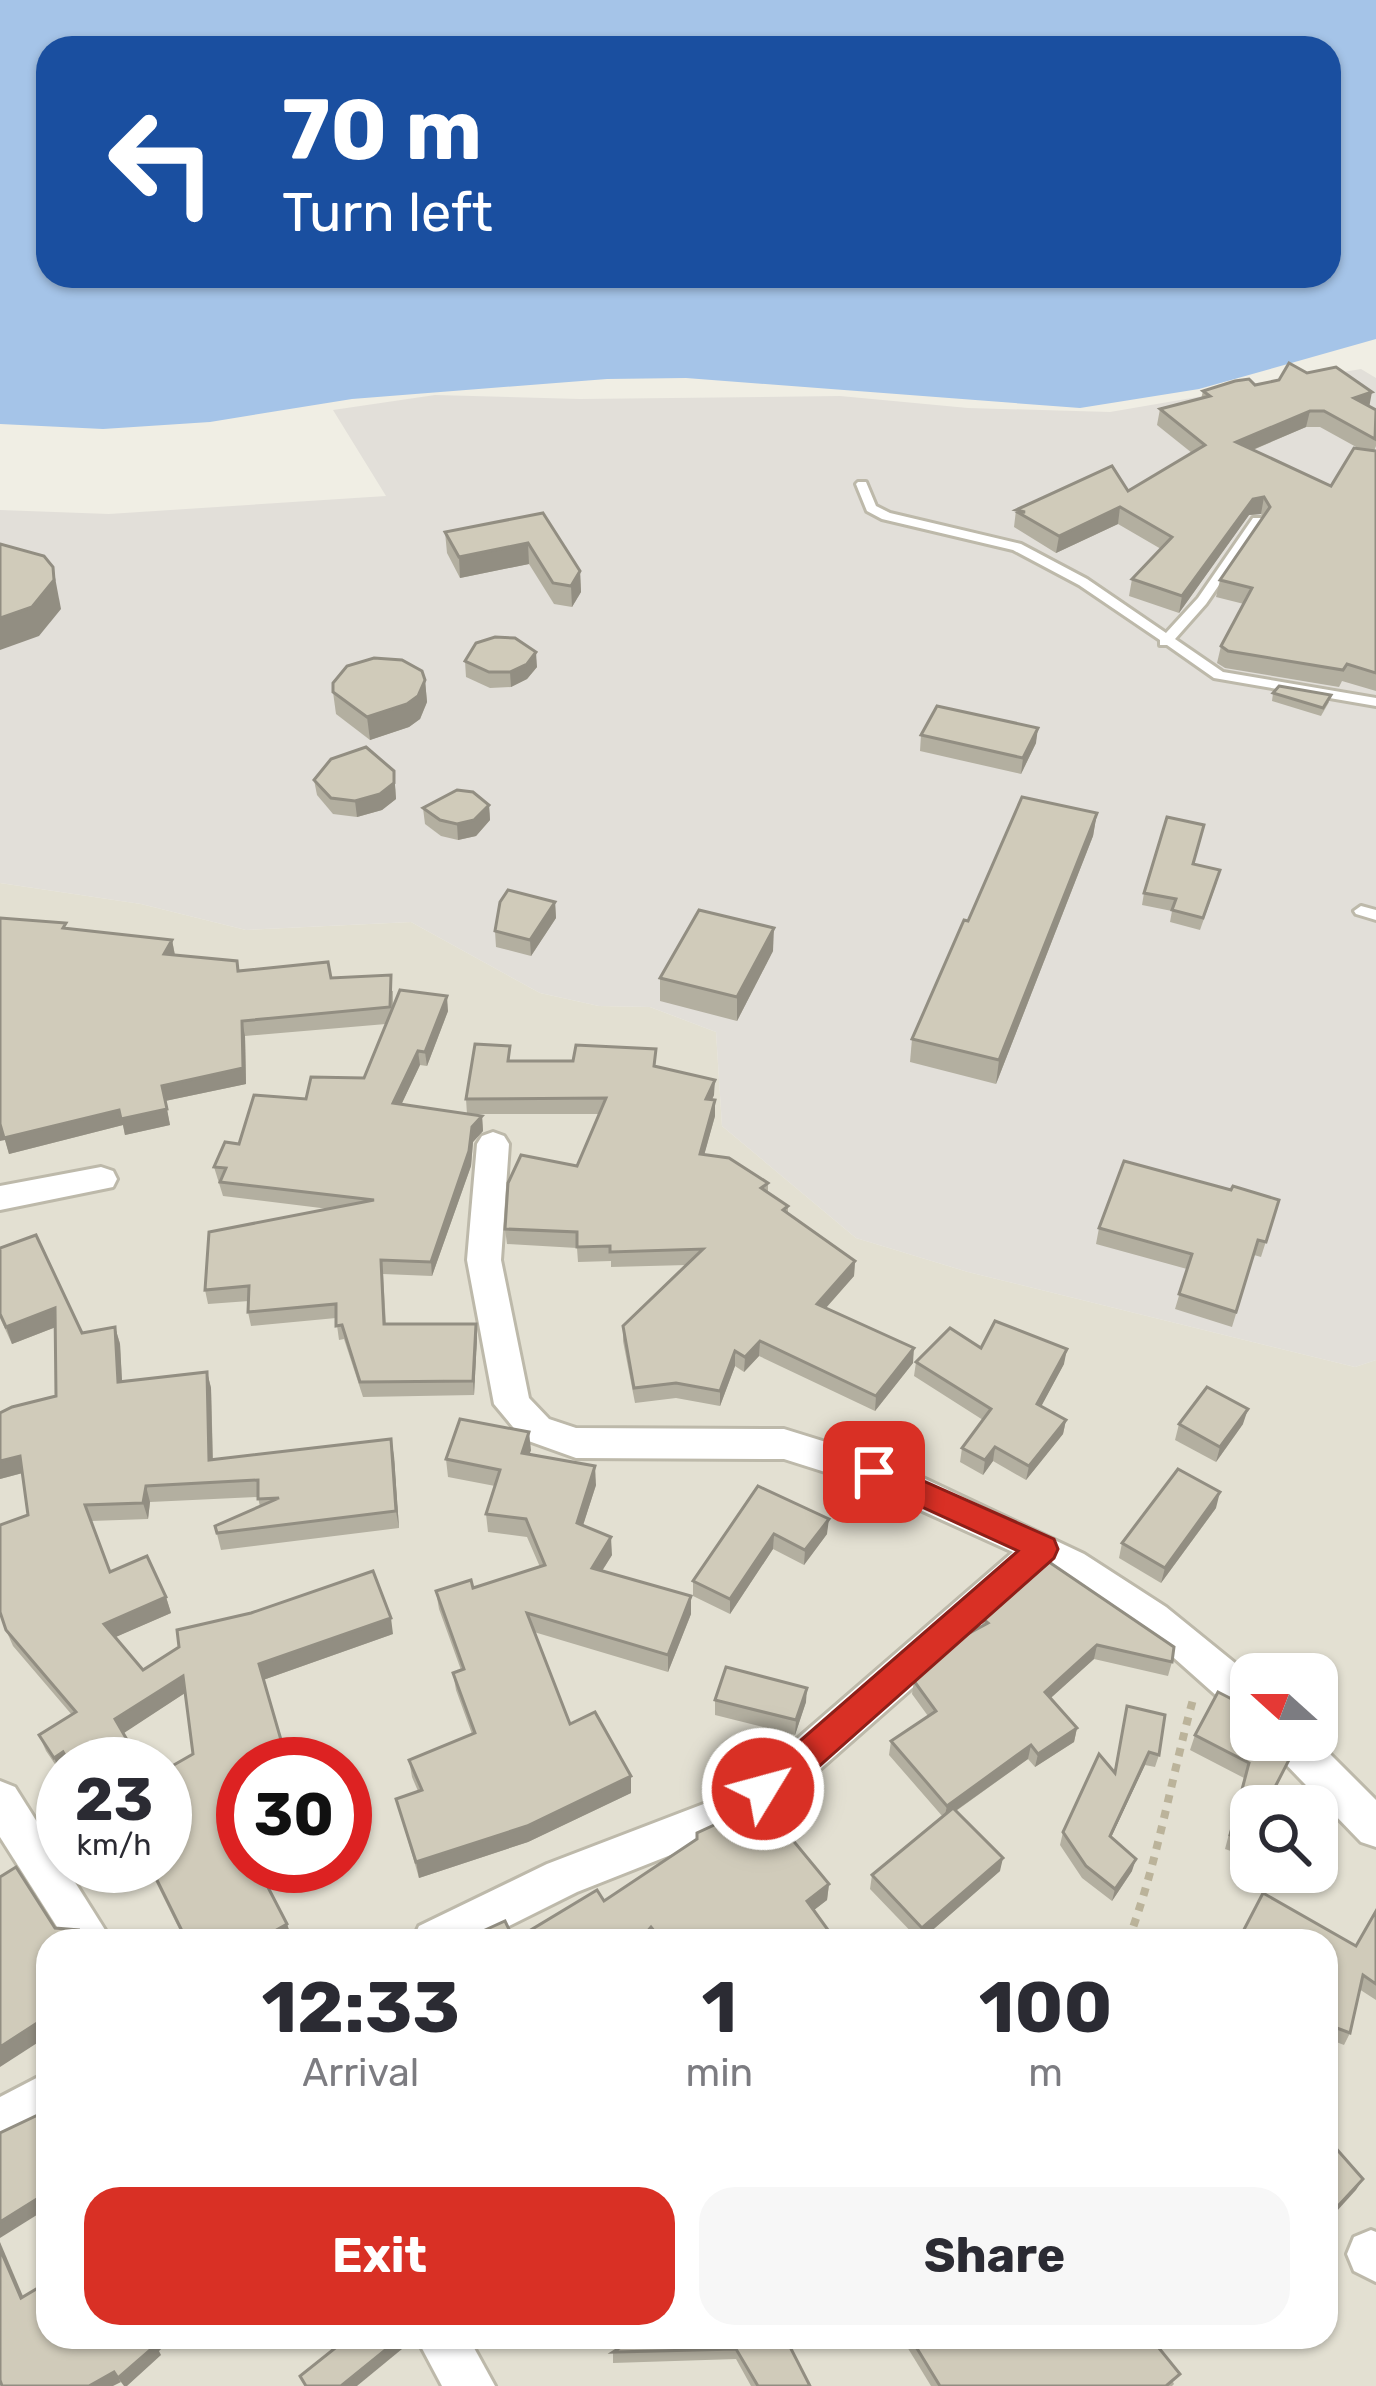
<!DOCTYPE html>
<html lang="en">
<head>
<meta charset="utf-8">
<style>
	body { margin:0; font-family:Rubik,sans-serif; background:#f7f7f7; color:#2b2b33; height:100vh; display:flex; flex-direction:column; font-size:45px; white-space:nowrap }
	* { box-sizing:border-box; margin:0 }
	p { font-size:39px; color:#7c7c81 }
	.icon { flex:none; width:66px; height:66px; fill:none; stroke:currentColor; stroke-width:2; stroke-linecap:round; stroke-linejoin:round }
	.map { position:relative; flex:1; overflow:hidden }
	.details { position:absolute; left:36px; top:1929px; width:1302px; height:420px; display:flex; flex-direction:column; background:#fff; border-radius:36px; box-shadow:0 3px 9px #0004 }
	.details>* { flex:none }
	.banner { position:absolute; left:36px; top:36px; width:1305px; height:252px; border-radius:36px; box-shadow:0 3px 9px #0004; background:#1a4fa0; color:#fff; overflow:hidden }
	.needle { width:78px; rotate:291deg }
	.controls { position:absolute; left:1230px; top:1653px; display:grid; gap:24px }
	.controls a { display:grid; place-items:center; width:108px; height:108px; border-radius:24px; background:#fff; box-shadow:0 3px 9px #0004; font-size:60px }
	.speed { position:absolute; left:36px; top:1737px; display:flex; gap:24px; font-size:60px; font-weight:700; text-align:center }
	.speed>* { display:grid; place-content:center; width:156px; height:156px; border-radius:50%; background:#fff; box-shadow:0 3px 9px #0004; line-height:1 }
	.speed small { font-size:30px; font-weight:400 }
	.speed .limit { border:18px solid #d22; background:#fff; color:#111 }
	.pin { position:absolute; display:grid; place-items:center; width:102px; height:102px; color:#fff; margin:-51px; border-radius:24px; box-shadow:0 6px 18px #0006 }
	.me { position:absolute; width:132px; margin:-66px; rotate:53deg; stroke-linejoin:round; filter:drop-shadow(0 0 9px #0008) }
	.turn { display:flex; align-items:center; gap:42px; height:252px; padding:0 48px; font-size:54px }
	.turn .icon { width:156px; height:156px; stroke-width:2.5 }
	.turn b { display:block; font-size:84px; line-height:102px }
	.eta { display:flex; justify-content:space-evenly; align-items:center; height:204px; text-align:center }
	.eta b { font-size:72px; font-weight:700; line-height:84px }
	.action { display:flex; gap:24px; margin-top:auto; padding:24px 48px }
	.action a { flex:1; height:138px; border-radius:36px; background:#d93025; color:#fff; font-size:48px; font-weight:700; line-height:138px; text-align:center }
	.action a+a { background:#f7f7f7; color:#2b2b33 }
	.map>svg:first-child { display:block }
</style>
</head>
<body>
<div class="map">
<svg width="1376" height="2386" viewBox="0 0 1376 2386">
	<rect width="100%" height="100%" fill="#f0eee4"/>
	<path fill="#e3e0d2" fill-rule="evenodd" d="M0 883 141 904 246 930 411 922 540 993 599 1006 650 1007 716 1032 722 1126 856 1238 968 1272 1355 1367 1376 1360V2386H0ZM1251 1674H1317V1740H1251ZM63 1764H165V1866H63ZM243 1764H345V1866H243ZM1251 1806H1317V1872H1251ZM48 1941H1326V2337H48Z"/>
	<path fill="#e2dfd9" d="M1361 369 1376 378V1360L1355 1367 968 1272 856 1238 722 1126 716 1032 650 1007 599 1006 540 993 411 922 246 930 141 904 0 883V510L109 514 386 496 333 410 435 395 580 399 840 396 968 408 1110 412Z"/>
	<path fill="#a5c4e8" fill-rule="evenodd" d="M0 0H1376V339L1199 389 1080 408 686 378 607 379 352 399 210 422 103 429 0 424ZM48 48H1329V276H48Z"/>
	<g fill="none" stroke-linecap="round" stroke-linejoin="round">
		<defs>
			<g id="service">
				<path d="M858 482H866L876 506 890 513 1021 544 1087 579 1166 633 1198 598 1253 518H1261L1263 521 1206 604 1175 639 1223 672 1376 698V706L1214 678 1167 645H1160V640L1079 585 1013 550 882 519 867 511 856 484Z"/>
				<path d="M1361 906 1376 910V920L1356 914 1354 911Z"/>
			</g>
			<g id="minor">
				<path d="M493 1132 504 1136 509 1144 501 1260 529 1398 549 1419 576 1428 784 1429 887 1461 1084 1554 1166 1607 1251 1676V1720L1237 1714 1164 1649 1046 1570 810 1778 744 1826 577 1892 479 1941H412L419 1926 547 1864 714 1800 782 1752 1013 1552 863 1484 784 1459 576 1458 523 1439 494 1404 467 1260 477 1144 482 1136Z"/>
				<path d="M101 1167 113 1171 117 1179 113 1187 0 1210V1186Z"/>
				<path d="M1269 1740H1316L1376 1800V1847L1361 1842 1275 1753Z"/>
				<path d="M0 1781 15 1787 112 1941H66L0 1837Z"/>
				<path d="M48 2072V2120L0 2145V2097Z"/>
				<path d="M1371 2230 1376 2232V2282L1354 2271 1347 2254 1354 2237Z"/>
				<path d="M416 2337H468L495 2386H442Z"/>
			</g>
		</defs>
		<use href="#service" stroke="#bdb9aa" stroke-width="6"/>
		<use href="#minor" stroke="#bdb9aa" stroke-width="6"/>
		<path stroke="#bbb39a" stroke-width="8" stroke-dasharray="8 8" stroke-linecap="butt" d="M1128 1941C1158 1862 1171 1778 1194 1696"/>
		<use href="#service" fill="#fff" fill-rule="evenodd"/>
		<use href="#minor" fill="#fff" fill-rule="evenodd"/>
	</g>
	<g fill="#b3afa0" fill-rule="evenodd">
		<path d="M1255 385 1369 406 1376 410V446L1374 451H1376V691L1342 681 1339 687 1225 668 1217 663 1221 646 1244 604 1216 597 1220 580 1263 517 1261 514 1249 515 1179 613 1129 596 1132 579 1161 549 1118 524 1056 553 1014 527 1016 510 1128 491 1192 453 1157 425 1160 409 1201 399 1203 391ZM1306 427H1320L1358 448 1331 486 1253 450Z"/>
		<path d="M543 513 580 571 581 592 572 607 554 604 529 564 460 578 447 553 445 532Z"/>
		<path d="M465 661 537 667 527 679 511 687 490 688 466 677Z"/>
		<path d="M425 680 427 702 420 719 409 727 370 740 336 714 333 692Z"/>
		<path d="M1273 693 1329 702 1321 716 1272 701Z"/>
		<path d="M921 735 1036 743 1021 774 920 751Z"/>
		<path d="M394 771 396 799 382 810 357 817 333 814 317 795 314 780Z"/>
		<path d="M489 805 490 820 476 836 458 840 441 836 425 824 423 808Z"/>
		<path d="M1097 813 1093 836 996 1084 910 1062 912 1039 968 921Z"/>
		<path d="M1194 864 1217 882 1200 930 1170 922 1172 911 1142 905 1144 893Z"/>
		<path d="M555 902 556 918 531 956 496 947 495 931Z"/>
		<path d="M67 929 172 940 175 955 239 971 331 978 393 991V1009L448 1011 427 1066 420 1065 401 1105 467 1114 466 1099 511 1061 656 1067 714 1095 712 1100 715 1116 704 1155 768 1183V1193L788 1206V1214L855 1261 854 1276 826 1308 913 1363 875 1411 759 1356 744 1372 735 1366 720 1406 676 1398 635 1403 623 1341V1326L687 1265 611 1267V1261L578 1262 577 1248 507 1244 505 1229 577 1166 599 1114H469L482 1116 483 1131 473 1142 471 1166 432 1276 383 1274 386 1324H476L477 1338 474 1395 363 1397 344 1339 339 1340 336 1318 251 1326 248 1312 249 1301 208 1304 205 1290 329 1209 223 1196 214 1167 239 1144 306 1099 364 1078 386 1024 245 1036 246 1084 165 1101 170 1125 125 1135 123 1125 9 1154 5 1140Z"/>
		<path d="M773 951 737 1021 660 1001V978Z"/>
		<path d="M1231 1190 1279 1200 1261 1257 1254 1255 1232 1327 1175 1309 1187 1269 1096 1244 1099 1228Z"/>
		<path d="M0 1248 82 1333 115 1327 120 1344 122 1382 207 1372 211 1388 213 1459 394 1456 399 1528 221 1550 215 1526 260 1507 258 1497 150 1502 148 1519 91 1521 110 1572 166 1597 171 1613 115 1637 143 1670 393 1634 263 1680 243 1866H305L266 1884 287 1924 292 1939 288 1941H185L152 1874 126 1888 116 1866 193 1754 185 1693 123 1733 141 1764H63V1772L61 1773 46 1751 39 1735 72 1715 13 1646 6 1630 28 1515 23 1473 0 1479V1413L56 1396V1327L12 1344 0 1318Z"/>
		<path d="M981 1348 1064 1364 1041 1406 1066 1420 1063 1434 1026 1480 993 1461 983 1475 960 1462 962 1448 983 1420 914 1376 916 1362Z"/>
		<path d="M1179 1424H1243L1216 1462 1175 1440Z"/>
		<path d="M531 1450 529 1454 596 1485 583 1525 612 1555 602 1571 691 1614 668 1672 534 1632 570 1724 631 1776V1793L528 1842 419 1878 396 1799 418 1791 412 1777 409 1760 472 1734 456 1690 453 1673 461 1670 439 1609 436 1591 473 1588 540 1567 527 1537 488 1532 486 1514 495 1486 448 1477 446 1459Z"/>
		<path d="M758 1486 827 1534 804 1565 773 1549 730 1614 693 1596V1581Z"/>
		<path d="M1216 1508 1161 1583 1119 1558 1122 1543Z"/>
		<path d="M983 1619 1172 1662 1168 1676 1094 1659 1050 1698 1077 1728 1074 1742 1035 1767 1028 1759 956 1811 1000 1871 920 1941 870 1889 872 1875 943 1817 889 1755 891 1741 928 1716 912 1694 914 1681 982 1626Z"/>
		<path d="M715 1700 806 1702 795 1735 715 1715Z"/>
		<path d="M1127 1706 1159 1755 1155 1767 1145 1765 1111 1837 1132 1871 1112 1901 1082 1878 1060 1845 1063 1832 1114 1772Z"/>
		<path d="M1195 1735 1291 1756 1285 1770 1251 1806V1858L1225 1849 1244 1778 1190 1750Z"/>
		<path d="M1290 1872H1309L1306 1878Z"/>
		<path d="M829 1884 827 1900 814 1910 836 1941H461L514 1940 604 1901Z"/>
		<path d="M1376 1911V2000L1359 1989 1350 2033 1344 2045 1326 2038V1941L1356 1946Z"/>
		<path d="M901 2337H1150L1174 2384 1172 2386H931Z"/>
		<path d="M787 2340 810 2386H751L736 2359 613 2363V2352Z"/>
	</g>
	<g fill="#928e82">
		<path d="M1372 392 1369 408 1354 398Z"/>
		<path d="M1310 411 1306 427 1233 458 1236 442Z"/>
		<path d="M1264 497 1261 514 1249 515 1179 613 1182 596 1253 499Z"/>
		<path d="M1120 507 1118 524 1056 553 1059 536Z"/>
		<path d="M528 543 529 564 460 578 459 557Z"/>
		<path d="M53 567 61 609 39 636 0 650V618Z"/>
		<path d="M580 571 581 592 572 607 571 586Z"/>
		<path d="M536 652 537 667 527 679 511 687 510 672Z"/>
		<path d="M425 680 427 702 420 719 409 727 370 740 367 717Z"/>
		<path d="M1038 728 1036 743 1021 774 1023 758Z"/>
		<path d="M394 771 396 799 382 810 357 817 355 801Z"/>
		<path d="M489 805 490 820 476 836 458 840 457 824Z"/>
		<path d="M1097 813 1093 836 996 1084 999 1060Z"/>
		<path d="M555 902 556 918 531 956 530 940Z"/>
		<path d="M774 928 773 951 737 1021V997Z"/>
		<path d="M172 940 175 956 164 954Z"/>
		<path d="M447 996 448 1011 427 1066 425 1052Z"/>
		<path d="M242 1021 245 1036 246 1084 165 1101 162 1086Z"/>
		<path d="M418 1051 420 1065 395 1118 393 1103Z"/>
		<path d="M715 1080 714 1095 705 1114 706 1099Z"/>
		<path d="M715 1100V1116L700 1170V1154Z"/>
		<path d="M167 1109 170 1125 125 1135 123 1125 9 1154 5 1140 0 1141V1124L119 1110Z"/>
		<path d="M482 1116 483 1131 473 1142 471 1166 432 1276 431 1262 472 1127Z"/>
		<path d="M855 1261 854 1276 816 1319 817 1304Z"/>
		<path d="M55 1308 61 1325 12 1344 6 1327Z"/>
		<path d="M476 1324 477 1338 474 1395 473 1381Z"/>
		<path d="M115 1327 120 1344 123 1399 118 1382Z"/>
		<path d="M760 1341 759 1356 744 1372 745 1357Z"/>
		<path d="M914 1348 913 1363 875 1411 876 1396Z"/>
		<path d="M1067 1349 1064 1364 1035 1418 1037 1404Z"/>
		<path d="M735 1351V1366L720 1406V1391Z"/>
		<path d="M207 1372 211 1388 213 1476 209 1460Z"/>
		<path d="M1248 1409 1243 1424 1216 1462 1220 1447Z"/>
		<path d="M1066 1420 1063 1434 1026 1480 1029 1466Z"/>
		<path d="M529 1432 531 1450 524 1471 522 1453Z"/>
		<path d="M391 1439 394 1456 399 1528 396 1511Z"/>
		<path d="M995 1447 993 1461 983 1475 985 1460Z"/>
		<path d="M20 1456 26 1472 0 1479V1461Z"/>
		<path d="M595 1466 596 1485 578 1541 577 1523Z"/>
		<path d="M146 1486 150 1502 148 1519 143 1503Z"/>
		<path d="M1220 1492 1216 1508 1161 1583 1165 1568Z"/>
		<path d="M829 1519 827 1534 804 1565 805 1550Z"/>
		<path d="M774 1534 773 1549 730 1614V1599Z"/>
		<path d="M611 1537 612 1555 593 1585 592 1568Z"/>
		<path d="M691 1596V1614L668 1672V1655Z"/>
		<path d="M166 1597 171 1613 109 1640 104 1624Z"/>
		<path d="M391 1618 393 1634 263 1680 259 1664Z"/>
		<path d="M1097 1645 1094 1659 1042 1706 1045 1692Z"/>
		<path d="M183 1676 188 1691 121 1735 115 1719Z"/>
		<path d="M807 1688 806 1702 795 1735 796 1720Z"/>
		<path d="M1077 1728 1074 1742 1035 1767 1038 1754Z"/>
		<path d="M1031 1745 1028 1759 944 1819 947 1806Z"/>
		<path d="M63 1752 67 1764H63V1772L61 1773 54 1758Z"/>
		<path d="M1149 1752 1145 1765 1106 1848 1110 1836Z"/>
		<path d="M631 1776V1793L528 1842 419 1878 416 1862Z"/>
		<path d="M1003 1858 1000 1871 920 1941 922 1928Z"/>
		<path d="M1136 1859 1132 1871 1112 1901 1115 1889Z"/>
		<path d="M133 1866H149L152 1874 126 1888 120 1873Z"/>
		<path d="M267 1866H305L263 1885 259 1870Z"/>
		<path d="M829 1884 827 1900 805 1917 807 1901Z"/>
		<path d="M287 1924 292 1939 288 1941H257Z"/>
		<path d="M651 1927 652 1941H639Z"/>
		<path d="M48 2016V2036L0 2067V2047Z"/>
		<path d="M1363 2179 1356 2190 1326 2223V2219Z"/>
		<path d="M48 2192V2208L0 2238V2222Z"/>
		<path d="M0 2242 28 2308 21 2298 0 2249Z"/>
		<path d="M157 2337H174L159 2351 161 2355 127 2386H124L118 2378Z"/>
		<path d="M399 2339 402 2349 357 2386H341Z"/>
		<path d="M114 2372 121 2382 113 2386H89Z"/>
	</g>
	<g fill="#d0cbba" stroke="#928e82" stroke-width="3">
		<path d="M1289 363 1307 373 1336 367 1372 392 1354 398 1376 410 1375 439 1324 411H1310L1236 442 1331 486 1354 448 1376 451V673L1347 664 1343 670 1228 651 1221 646 1252 588 1220 580 1270 507 1264 497 1253 499 1182 596 1132 579 1172 537 1120 507 1059 536 1019 513 1025 512 1016 510 1112 466 1128 491 1205 445 1160 409 1210 396 1203 391 1235 381 1249 379 1255 385 1279 380Z"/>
		<path d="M543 513 580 571 571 586 553 583 528 543 459 557 445 532Z"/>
		<path d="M0 544 44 556 53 567 54 580 32 607 0 618Z"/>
		<path d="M495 637 515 638 536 652 527 664 510 672H489L465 661 476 643Z"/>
		<path d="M374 658 402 660 422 671 425 680 418 696 407 704 367 717 333 692V683L347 666Z"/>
		<path d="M1279 686 1331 695 1323 708 1273 693Z"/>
		<path d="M937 706 1038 728 1023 758 921 735Z"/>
		<path d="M366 747 394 771V783L380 794 355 801 331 798 314 780 331 759Z"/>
		<path d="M457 790 473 792 489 805 474 820 457 824 440 820 423 808Z"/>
		<path d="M1022 797 1097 813 999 1060 912 1039 964 920 968 921Z"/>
		<path d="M1167 817 1204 825 1193 864 1220 870 1203 918 1172 910 1176 899 1144 893Z"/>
		<path d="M508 890 555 902 530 940 495 931 500 902Z"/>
		<path d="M699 910 774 928 737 997 660 978Z"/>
		<path d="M0 918 66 923 63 928 172 940 164 954 237 961 238 971 328 962 331 978 391 975 390 1007 242 1021 243 1068 162 1086 167 1109 121 1119 119 1110 4 1138 0 1124Z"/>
		<path d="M400 990 447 996 425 1052 418 1051 393 1103 482 1116 472 1127 469 1151 431 1262 381 1260 384 1324H476L473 1381 360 1382 342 1325 336 1326V1304L248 1312 249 1286 205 1290 209 1232 374 1200 220 1182 226 1168 214 1167 225 1142 239 1144 254 1095 306 1099 311 1077 364 1078Z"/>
		<path d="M475 1044 510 1046 508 1061H573L576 1045 656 1049 654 1066 715 1080 706 1099 715 1100 700 1154 729 1158 768 1183 761 1188 788 1206 783 1210 855 1261 817 1304 914 1348 876 1396 760 1341 745 1357 735 1351 720 1391 676 1383 634 1388 623 1326 703 1249 610 1252V1246L577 1247V1232L505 1229 508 1183 521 1155 577 1166 606 1098 466 1099Z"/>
		<path d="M1124 1161 1231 1190 1233 1186 1279 1200 1266 1242 1258 1240 1236 1312 1179 1294 1192 1254 1099 1228Z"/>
		<path d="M36 1235 82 1333 115 1327 118 1382 207 1372 209 1460 391 1439 396 1511 217 1533 215 1526 279 1498 258 1499V1480L146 1486 143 1503 85 1505 110 1572 147 1556 166 1597 104 1624 143 1670 179 1647 177 1630 251 1613 373 1571 391 1618 259 1664 288 1764H243V1866H267L259 1870 287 1924 257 1941H187L150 1866H165V1770L193 1754 183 1676 115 1719 141 1764H70L63 1752 54 1758 39 1735 76 1712 6 1630 0 1612V1525L28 1515 20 1456 0 1461V1413L12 1407 56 1396 55 1308 6 1327 0 1314V1248Z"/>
		<path d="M995 1321 1067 1349 1037 1404 1066 1420 1029 1466 995 1447 985 1460 962 1448 991 1409 916 1362 950 1328 981 1348Z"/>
		<path d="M1207 1387 1248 1409 1220 1447 1179 1424Z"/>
		<path d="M460 1419 529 1432 522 1453 595 1466 577 1523 611 1537 592 1568 691 1596 668 1655 527 1613 570 1724 595 1712 631 1776 527 1826 416 1862 396 1799 422 1790 409 1760 475 1733 453 1673 464 1669 436 1591 471 1580 473 1588 545 1565 526 1519 486 1514 500 1470 446 1459Z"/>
		<path d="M1178 1469 1220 1492 1165 1568 1122 1543Z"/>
		<path d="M758 1486 829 1519 805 1550 774 1534 730 1599 693 1581Z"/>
		<path d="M1049 1562 1174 1647 1172 1662 1097 1645 1045 1692 1077 1728 1038 1754 1031 1745 947 1806 891 1741 936 1711 914 1681 964 1636 988 1623 983 1619Z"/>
		<path d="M726 1667 807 1688 796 1720 715 1700Z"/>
		<path d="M1218 1692 1251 1709V1740H1279L1291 1756 1275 1787 1327 1805 1317 1845V1806H1251V1842L1230 1835 1249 1763 1195 1735Z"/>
		<path d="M1127 1706 1165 1715 1159 1755 1149 1752 1110 1836 1136 1859 1115 1889 1086 1866 1063 1832 1099 1754 1115 1773Z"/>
		<path d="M762 1803 829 1884 807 1901 836 1941H662L651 1927 639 1941H461L505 1921 514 1940 597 1890 604 1901 697 1839V1833Z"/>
		<path d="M953 1808 1003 1858 922 1928 872 1875Z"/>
		<path d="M117 1866H133L120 1873Z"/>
		<path d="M16 1867 55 1928 79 1930 85 1940 48 1941V2016L0 2047V1877Z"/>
		<path d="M1263 1893 1356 1946 1376 1911V1984L1363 1975 1350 2033 1326 2024V1941H1238Z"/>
		<path d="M46 2092 48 2096V2192L0 2222V2133L44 2112Z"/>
		<path d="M1326 2137 1363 2179 1326 2219Z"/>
		<path d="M0 2249 21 2298 48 2282V2337H157L153 2341 156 2345 118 2378 114 2372 89 2386H2L0 2380Z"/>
		<path d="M349 2337H397L399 2339 341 2386H306L300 2376Z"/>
		<path d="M637 2337H785L810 2386H758L736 2349 613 2352Z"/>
		<path d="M910 2337H1150L1180 2374 1166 2386H940Z"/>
	</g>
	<path fill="#d93025" stroke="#8d1f18" stroke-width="3" d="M874 1459 1054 1539 1058 1549 1054 1558 808 1776 763 1804 751 1800 746 1789 751 1778 785 1754 1018 1551 863 1480 858 1472 863 1463Z"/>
</svg>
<div class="controls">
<a><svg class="needle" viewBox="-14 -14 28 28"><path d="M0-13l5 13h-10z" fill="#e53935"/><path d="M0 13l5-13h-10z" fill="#7c7c81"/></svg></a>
<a><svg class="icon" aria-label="search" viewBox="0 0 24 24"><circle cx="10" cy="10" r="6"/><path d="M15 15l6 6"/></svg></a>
</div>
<div class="speed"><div>23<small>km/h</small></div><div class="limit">30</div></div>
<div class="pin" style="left:874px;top:1472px;background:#d93025"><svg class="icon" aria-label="arrive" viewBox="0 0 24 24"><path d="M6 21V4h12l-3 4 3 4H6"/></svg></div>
<svg class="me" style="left:763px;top:1789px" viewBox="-20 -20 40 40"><circle r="17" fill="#d93025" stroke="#fff" stroke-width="3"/><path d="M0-11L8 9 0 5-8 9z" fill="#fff"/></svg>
<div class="banner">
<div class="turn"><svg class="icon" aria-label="left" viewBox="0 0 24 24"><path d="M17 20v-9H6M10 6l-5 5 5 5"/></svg><div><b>70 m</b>Turn left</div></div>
</div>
<section class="details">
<div class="eta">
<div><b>12:33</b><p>Arrival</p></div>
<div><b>1</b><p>min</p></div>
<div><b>100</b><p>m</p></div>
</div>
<div class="action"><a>Exit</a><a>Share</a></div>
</section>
</div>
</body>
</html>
